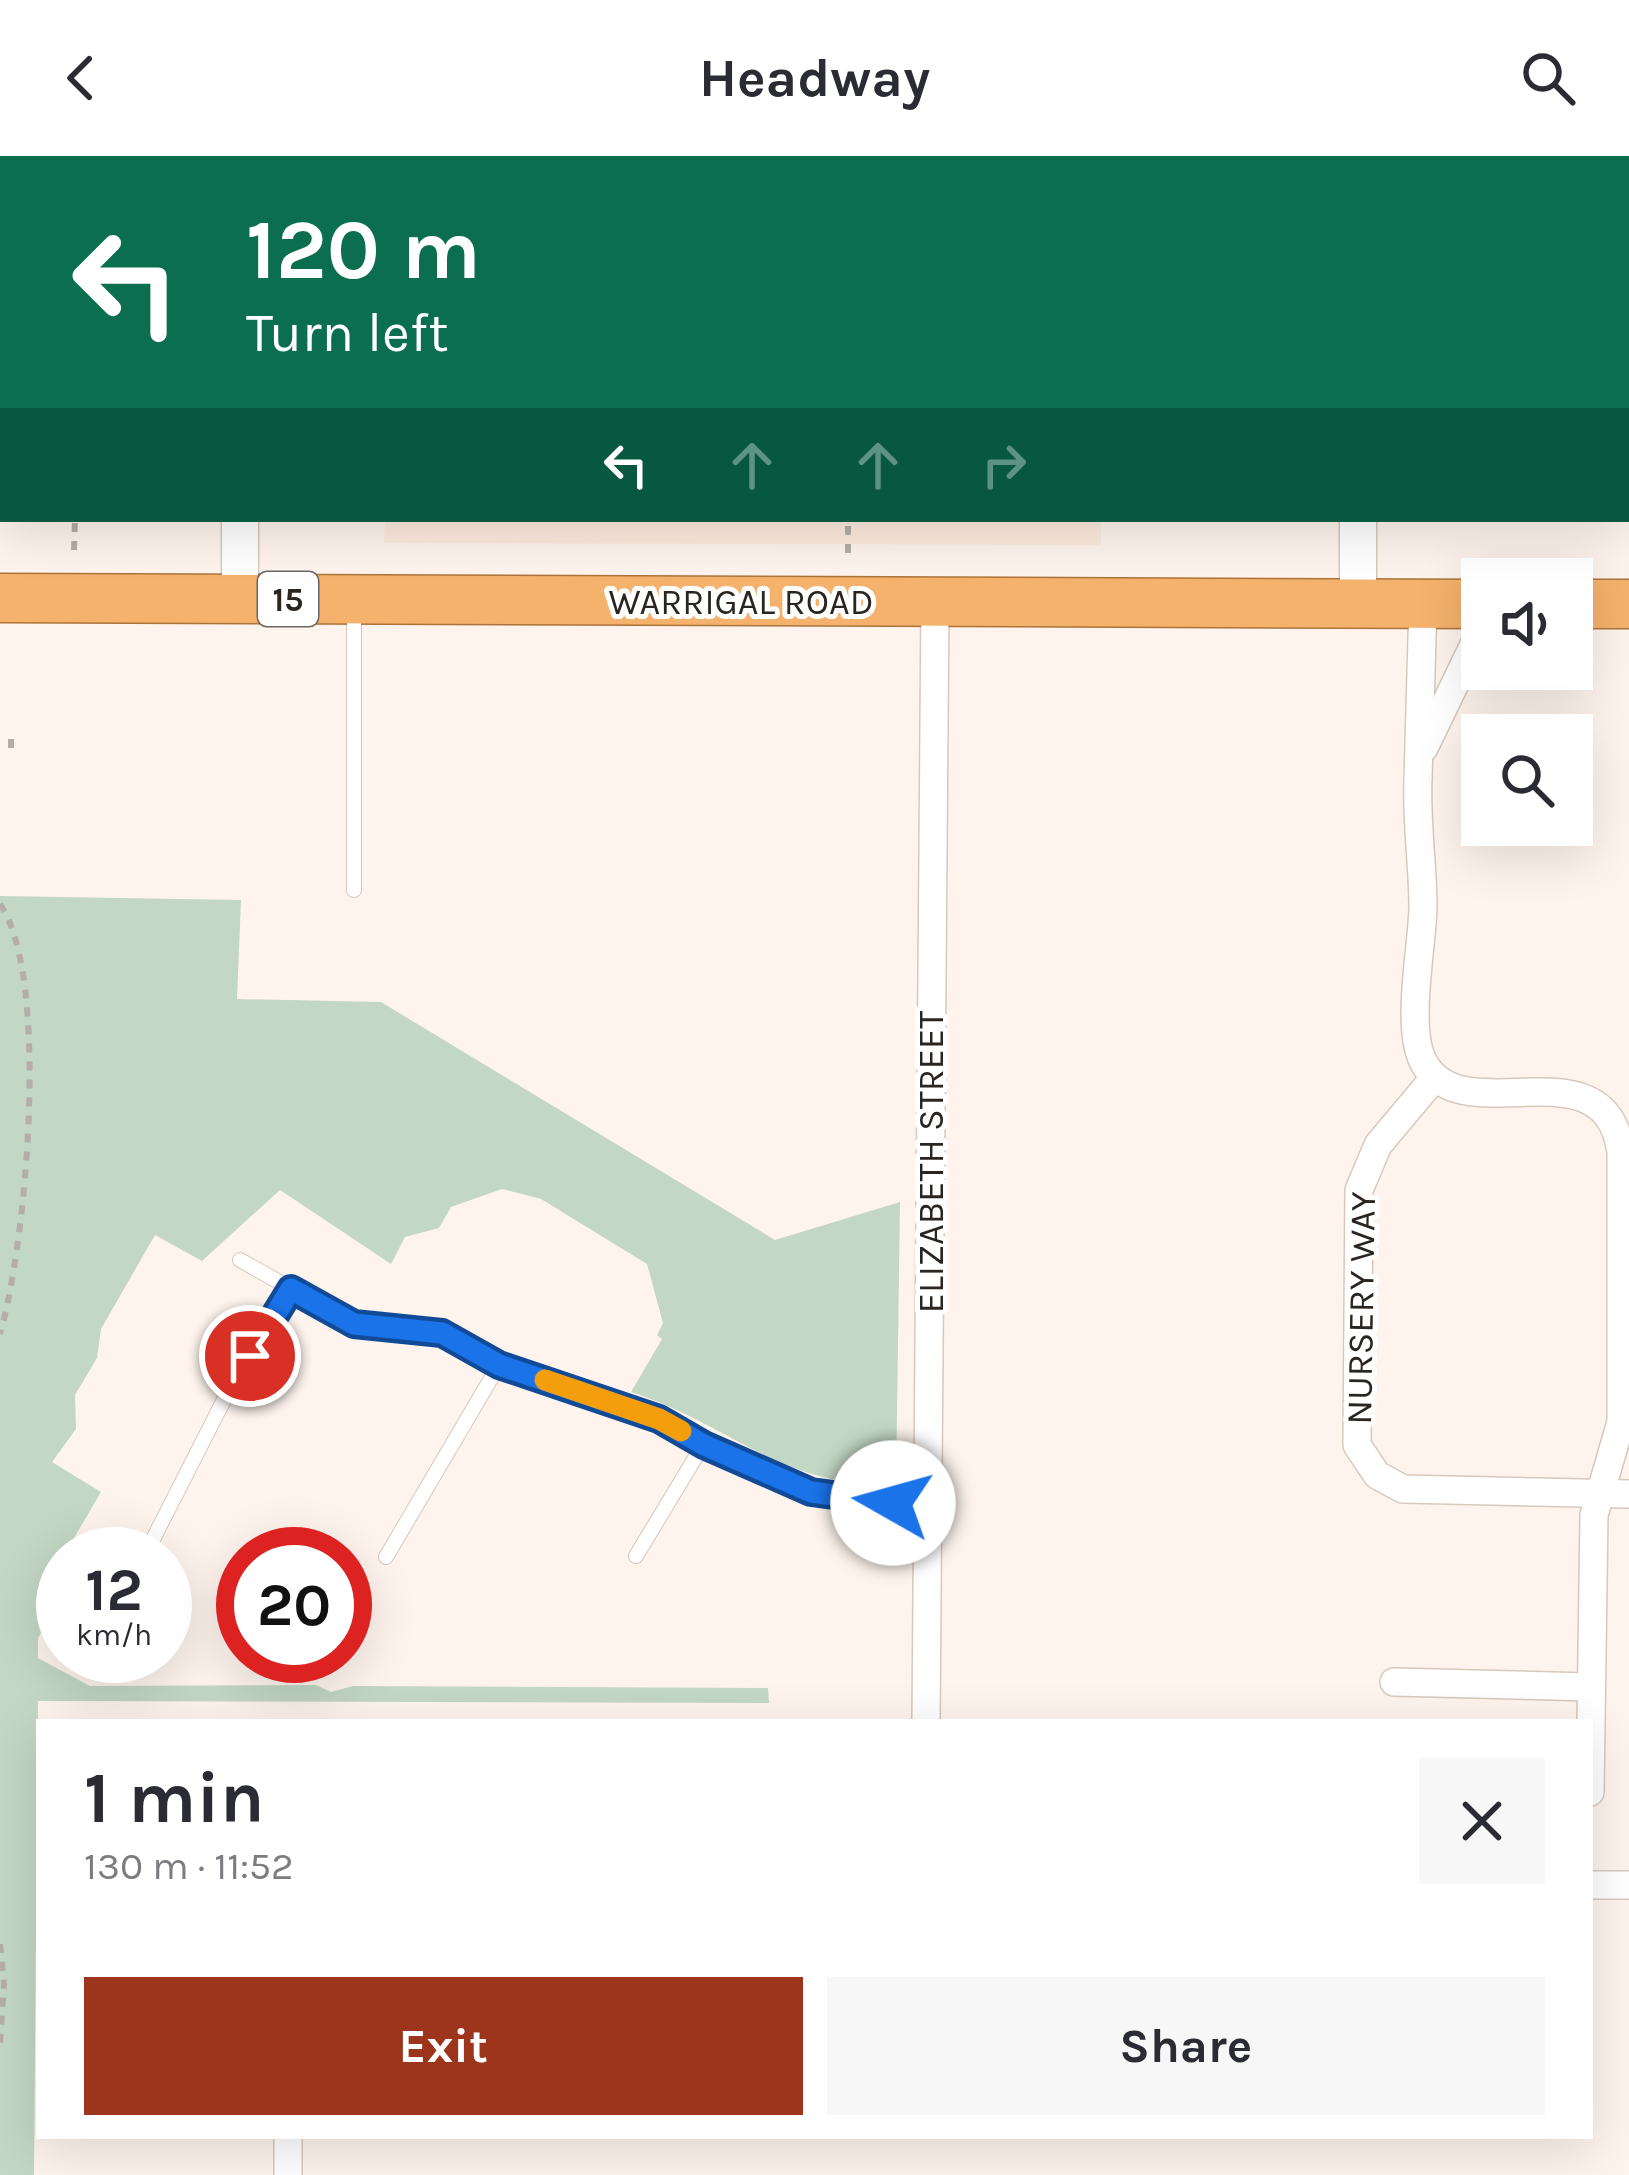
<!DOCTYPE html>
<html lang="en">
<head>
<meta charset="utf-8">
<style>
	body { margin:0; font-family:Karla,sans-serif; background:#f7f7f7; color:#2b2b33; height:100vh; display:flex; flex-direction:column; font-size:45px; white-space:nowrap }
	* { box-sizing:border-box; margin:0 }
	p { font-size:39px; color:#7c7c81 }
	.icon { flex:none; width:66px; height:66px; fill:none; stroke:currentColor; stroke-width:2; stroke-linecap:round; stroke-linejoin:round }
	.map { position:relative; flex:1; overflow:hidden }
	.side { position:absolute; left:36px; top:1563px; width:1557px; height:420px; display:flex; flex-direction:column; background:#fff; border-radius:0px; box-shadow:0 12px 48px #0002 }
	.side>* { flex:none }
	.banner { position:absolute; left:0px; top:0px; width:1629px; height:366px; box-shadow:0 12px 48px #0002; background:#0b6e4f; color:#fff; overflow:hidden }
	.buttons { position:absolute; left:1461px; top:402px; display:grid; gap:24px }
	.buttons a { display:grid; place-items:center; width:132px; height:132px; border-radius:0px; background:#fff; box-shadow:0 12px 48px #0002; font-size:60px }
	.speed { position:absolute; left:36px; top:1371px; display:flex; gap:24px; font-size:60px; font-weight:700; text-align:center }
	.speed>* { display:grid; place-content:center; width:156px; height:156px; border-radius:50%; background:#fff; box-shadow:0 12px 48px #0002; line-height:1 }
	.speed small { font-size:30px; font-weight:400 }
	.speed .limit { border:18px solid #d22; background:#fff; color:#111 }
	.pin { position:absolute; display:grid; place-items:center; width:102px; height:102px; color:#fff; margin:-51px; border:6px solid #fff; border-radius:50%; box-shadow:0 3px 12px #0007 }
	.me { position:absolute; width:132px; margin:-66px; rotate:277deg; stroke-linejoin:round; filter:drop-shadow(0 0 9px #0008) }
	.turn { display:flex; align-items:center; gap:42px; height:252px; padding:0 48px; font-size:54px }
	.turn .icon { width:156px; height:156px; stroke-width:2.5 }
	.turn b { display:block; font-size:84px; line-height:102px }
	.lanes { display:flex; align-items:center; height:114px; padding:0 48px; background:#0003; justify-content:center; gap:60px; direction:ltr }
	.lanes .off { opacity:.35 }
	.round { display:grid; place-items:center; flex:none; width:126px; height:126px; border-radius:0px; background:#f7f7f7 }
	.head { display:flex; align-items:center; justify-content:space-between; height:204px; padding:0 48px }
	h1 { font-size:72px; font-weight:700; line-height:90px }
	.primary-button { display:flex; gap:24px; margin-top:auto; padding:24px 48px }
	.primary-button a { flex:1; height:138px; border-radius:0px; background:#9d351d; color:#fff; font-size:48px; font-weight:700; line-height:138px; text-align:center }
	.primary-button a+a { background:#f7f7f7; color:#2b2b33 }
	header { display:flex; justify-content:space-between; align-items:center; height:156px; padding:0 48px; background:#fff; font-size:54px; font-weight:700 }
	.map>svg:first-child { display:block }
</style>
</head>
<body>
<header><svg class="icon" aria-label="back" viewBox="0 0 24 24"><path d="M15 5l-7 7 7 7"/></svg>Headway<svg class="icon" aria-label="search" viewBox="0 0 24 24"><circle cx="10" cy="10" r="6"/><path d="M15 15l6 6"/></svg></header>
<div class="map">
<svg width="1629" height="2019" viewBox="0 0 1629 2019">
	<rect width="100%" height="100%" fill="#fef4ed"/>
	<path fill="#fdebdd" d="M385 363H1101V389L384 387Z"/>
	<path fill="#c3d7c5" d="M0 740 241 744 237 843 381 846 775 1084 900 1046 896 1330C778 1330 732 1269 631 1236L662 1183 657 1179 663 1167 647 1108 541 1043 502 1033 451 1051 439 1072 405 1081 391 1108 280 1034 202 1105 155 1079 101 1173 97 1202 75 1239 76 1273 52 1306 101 1336 67 1394 72 1398H63V1440L38 1482V1502L90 1530 316 1529 331 1536 353 1530 768 1532 769 1547 38 1545 34 2019H0Z"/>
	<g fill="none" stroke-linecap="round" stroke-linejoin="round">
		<defs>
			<g id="service">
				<path d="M1626 134H1629"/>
				<path d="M354 734V449"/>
				<path d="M240 1104 354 1168 441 1177 499 1209 659 1263 703 1289 811 1336 928 1351"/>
				<path d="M146 1397 229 1234 291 1133"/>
				<path d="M636 1400 703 1289"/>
				<path d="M386 1401 499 1209"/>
			</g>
			<g id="minor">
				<path d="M1423 447C1421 506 1420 564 1418 623 1416 665 1423 709 1423 752 1422 792 1405 874 1424 907 1463 979 1605 883 1621 996V1266L1594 1359 1590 1636"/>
				<path d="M1424 592 1482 472"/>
				<path d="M1435 921 1378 989 1359 1034 1357 1289 1377 1319 1403 1333 1629 1338"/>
				<path d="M1394 1526 1591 1531"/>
				<path d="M926 1566 935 446"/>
				<path d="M1590 1729H1629"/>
				<path d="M288 2019V1980"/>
			</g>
			<g id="tertiary">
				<path d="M241 3V0"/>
				<path d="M1353 3V0"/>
				<path d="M240 363V443"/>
				<path d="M1358 363V447"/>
			</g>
			<g id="trunk">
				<path d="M0 442 1482 448"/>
				<path d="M1572 448H1629"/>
			</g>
		</defs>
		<use href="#service" stroke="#d8c8bc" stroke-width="16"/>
		<use href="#minor" stroke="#d8c8bc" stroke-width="30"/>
		<use href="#tertiary" stroke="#d8c8bc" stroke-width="39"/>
		<use href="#trunk" stroke="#ac743a" stroke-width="51"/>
		<g stroke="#b5ada7" stroke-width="6" stroke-dasharray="9 9" stroke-linecap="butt">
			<path d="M74 394 75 363"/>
			<path d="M848 397V363"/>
			<path d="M11 583V596"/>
			<path d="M0 748C51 823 26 1089 0 1178"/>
			<path d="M0 1788 4 1828 0 1888"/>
		</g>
		<use href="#service" stroke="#fff" stroke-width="14"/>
		<use href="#minor" stroke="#fff" stroke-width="27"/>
		<use href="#tertiary" stroke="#fff" stroke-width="36"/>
		<use href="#trunk" stroke="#f4b26c" stroke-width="48"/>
	</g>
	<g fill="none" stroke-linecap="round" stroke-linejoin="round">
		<defs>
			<path id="route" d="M250 1200 291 1133 354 1168 442 1177 499 1209 659 1263 704 1289 811 1336 893 1347"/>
		</defs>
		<use href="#route" stroke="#114b97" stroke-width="30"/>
		<use href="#route" stroke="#1a73e8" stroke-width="21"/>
		<path stroke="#f59e0b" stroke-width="21" d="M545 1224 659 1263 681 1275"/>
	</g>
	<g text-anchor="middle" stroke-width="10" stroke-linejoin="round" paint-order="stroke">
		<rect fill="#fff" stroke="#6b6664" stroke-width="3" x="258" y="416" width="60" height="54" rx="9"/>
		<g font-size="33" font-weight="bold" fill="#2b2521">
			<text x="288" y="455">15</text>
		</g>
		<g font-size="36" fill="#2b2521" stroke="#fff">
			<text x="741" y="458">WARRIGAL ROAD</text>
			<text transform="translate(930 1006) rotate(-90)" y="13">ELIZABETH STREET</text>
			<text transform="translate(1360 1152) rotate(-89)" y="13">NURSERY WAY</text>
		</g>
	</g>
</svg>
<div class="buttons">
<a><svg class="icon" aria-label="sound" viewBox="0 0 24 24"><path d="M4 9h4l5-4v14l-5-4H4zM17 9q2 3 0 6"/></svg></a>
<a><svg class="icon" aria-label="search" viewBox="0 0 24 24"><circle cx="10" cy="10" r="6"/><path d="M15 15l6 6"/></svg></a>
</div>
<div class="speed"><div>12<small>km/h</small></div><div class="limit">20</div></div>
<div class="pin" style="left:250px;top:1200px;background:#d93025"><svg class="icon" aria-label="arrive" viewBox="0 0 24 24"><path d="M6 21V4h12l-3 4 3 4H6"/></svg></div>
<svg class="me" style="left:893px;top:1347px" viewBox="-20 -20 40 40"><circle r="19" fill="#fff"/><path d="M0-13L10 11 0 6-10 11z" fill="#1a73e8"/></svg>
<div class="banner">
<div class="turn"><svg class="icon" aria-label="left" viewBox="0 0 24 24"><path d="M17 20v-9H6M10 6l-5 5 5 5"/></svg><div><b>120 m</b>Turn left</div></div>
<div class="lanes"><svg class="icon" aria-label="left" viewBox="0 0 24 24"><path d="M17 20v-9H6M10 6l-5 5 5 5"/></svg><svg class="icon off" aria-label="ahead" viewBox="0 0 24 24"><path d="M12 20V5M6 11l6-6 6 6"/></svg><svg class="icon off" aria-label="ahead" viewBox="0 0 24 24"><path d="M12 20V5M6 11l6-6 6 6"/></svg><svg class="icon off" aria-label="right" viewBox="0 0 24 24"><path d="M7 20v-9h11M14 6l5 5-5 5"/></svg></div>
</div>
<section class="side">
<div class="head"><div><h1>1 min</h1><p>130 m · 11:52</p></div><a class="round"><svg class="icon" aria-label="close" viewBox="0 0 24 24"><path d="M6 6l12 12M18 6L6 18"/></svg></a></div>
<div class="primary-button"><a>Exit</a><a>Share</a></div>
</section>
</div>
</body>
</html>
